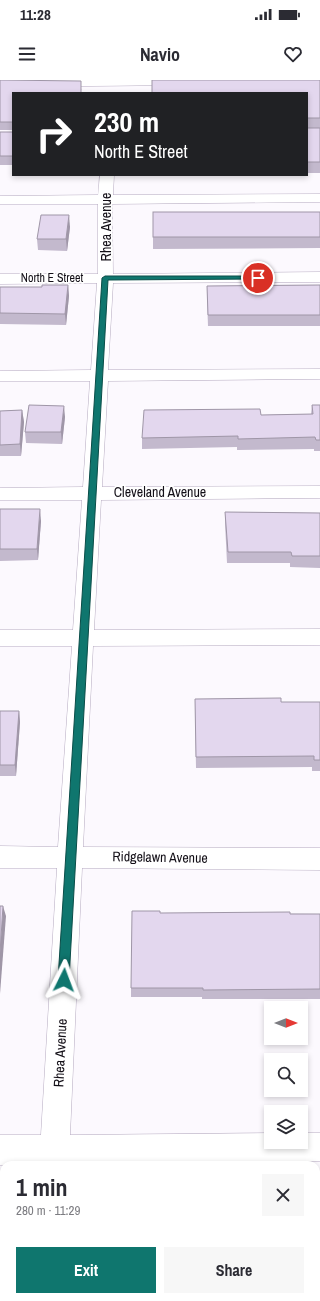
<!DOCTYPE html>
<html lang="en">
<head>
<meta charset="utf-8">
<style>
	body { margin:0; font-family:"Archivo Narrow",sans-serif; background:#f7f7f7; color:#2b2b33; height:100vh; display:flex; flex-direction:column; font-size:15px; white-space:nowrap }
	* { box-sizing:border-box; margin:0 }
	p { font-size:13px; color:#7c7c81 }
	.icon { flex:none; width:22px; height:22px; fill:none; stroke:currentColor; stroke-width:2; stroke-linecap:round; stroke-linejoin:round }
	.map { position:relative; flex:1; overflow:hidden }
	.sheet { position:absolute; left:0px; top:1081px; width:320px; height:140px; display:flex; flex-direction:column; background:#fff; border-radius:12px 12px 0 0; box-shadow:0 2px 6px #0003 }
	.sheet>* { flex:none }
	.guide { position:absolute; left:12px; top:12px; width:296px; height:84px; border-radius:0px; box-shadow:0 2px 6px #0003; background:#202124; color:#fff; overflow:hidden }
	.needle { width:26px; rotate:90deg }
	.fabs { position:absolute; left:264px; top:921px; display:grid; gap:8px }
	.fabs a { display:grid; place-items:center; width:44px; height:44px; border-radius:0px; background:#fff; box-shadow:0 2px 6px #0003; font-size:20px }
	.pin { position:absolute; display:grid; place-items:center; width:34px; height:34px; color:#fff; margin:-17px; border:2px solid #fff; border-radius:50%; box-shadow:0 1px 4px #0007 }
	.me { position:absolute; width:44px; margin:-22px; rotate:3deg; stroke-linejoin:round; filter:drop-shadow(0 0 3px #0008) }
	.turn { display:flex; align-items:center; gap:14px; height:84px; padding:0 16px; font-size:18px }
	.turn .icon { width:52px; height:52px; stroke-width:2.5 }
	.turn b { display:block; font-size:28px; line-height:34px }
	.round { display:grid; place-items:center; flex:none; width:42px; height:42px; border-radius:0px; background:#f7f7f7 }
	.summary { display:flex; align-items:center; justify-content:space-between; height:68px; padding:0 16px }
	h1 { font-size:24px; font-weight:800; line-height:30px }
	.button { display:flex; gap:8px; margin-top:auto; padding:8px 16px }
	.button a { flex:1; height:46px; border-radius:0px; background:#0f766e; color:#fff; font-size:16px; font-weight:800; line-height:46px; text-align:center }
	.button a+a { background:#f7f7f7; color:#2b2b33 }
	.status { display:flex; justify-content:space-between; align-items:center; height:28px; padding:0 20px; background:#fff; direction:ltr }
	.status svg { height:11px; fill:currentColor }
	header { display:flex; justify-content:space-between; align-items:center; height:52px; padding:0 16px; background:#fff; font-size:18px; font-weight:800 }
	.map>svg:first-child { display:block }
</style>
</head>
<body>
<div class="status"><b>11:28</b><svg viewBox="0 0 49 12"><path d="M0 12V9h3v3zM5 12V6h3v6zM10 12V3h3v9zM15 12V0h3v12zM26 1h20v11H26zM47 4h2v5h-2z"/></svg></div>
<header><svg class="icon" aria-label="menu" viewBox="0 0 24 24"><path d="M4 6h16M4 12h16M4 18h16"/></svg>Navio<svg class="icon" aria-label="heart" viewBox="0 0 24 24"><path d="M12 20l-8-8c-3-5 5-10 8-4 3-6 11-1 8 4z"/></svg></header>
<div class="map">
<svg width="320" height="1221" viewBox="0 0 320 1221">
	<rect width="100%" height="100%" fill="#fcf9fe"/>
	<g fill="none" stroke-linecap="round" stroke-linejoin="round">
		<defs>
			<g id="minor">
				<path d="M0 0H189V1L183 5 0 7Z"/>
				<path d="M100 95H114L113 115 320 114V122L112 124 113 194 320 192V202L113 203 108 290 320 289V299L108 301 102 407 320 406V418L101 420 94 550 320 549V565L93 566 83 767 320 768V790L82 788 70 1055 271 1053V1062H301V1053H320V1081L0 1085V1055H41L57 788H0V766L58 767 72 566H0V550H73L82 420H0V408L83 407 90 301H0V291L91 290 97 203 0 204V194H98V124H0V116L98 115Z"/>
				<rect x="32" y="1217" width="32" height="4"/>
			</g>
		</defs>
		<use href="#minor" stroke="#b6abc1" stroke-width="1"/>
		<use href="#minor" fill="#fff" fill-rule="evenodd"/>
	</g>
	<g fill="#c3b9cd">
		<path d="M0 0 82 9 13 50H0Z"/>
		<path d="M320 0V93H307V13Z"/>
		<rect x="0" y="52" width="13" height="33"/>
		<path d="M153 132H320V168L153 169Z"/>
		<path d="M70 147 67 171 38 170 37 159Z"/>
		<path d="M68 205 69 216 66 245 0 244V207H42Z"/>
		<path d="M320 205V246H208L207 218V206Z"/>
		<path d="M312 325H320V371H314V369L237 370V367L142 369V358L261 335 311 334Z"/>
		<path d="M22 330 24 342 21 376H0V331Z"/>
		<path d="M65 337 62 364 26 363 25 352Z"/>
		<path d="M0 429 41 441 38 480 0 481Z"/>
		<path d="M225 432 320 433V488L290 487V483H227L225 443Z"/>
		<path d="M195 619 281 622H320V691H312V687L196 688 195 630Z"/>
		<path d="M0 631H19L20 642 16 696H0Z"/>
		<path d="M160 833 320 834V919H202V917H131V908Z"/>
		<path d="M312 1217H316L320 1221H312Z"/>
	</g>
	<g fill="#9f96a7">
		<path d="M69 135 70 147 67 171 66 159Z"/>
		<path d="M68 205 69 216 66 245 65 234Z"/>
		<path d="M64 326 65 337 62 364 61 352Z"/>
		<path d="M22 330 24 342 21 376 20 364Z"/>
		<path d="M40 429 41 441 38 480 37 469Z"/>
		<path d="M19 631 20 642 16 696 15 685Z"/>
		<path d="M3 826 6 836 0 914V873Z"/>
	</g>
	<g fill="#e3d7ee" stroke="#9f96a7">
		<path d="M0 0 81 1V13H13V42H0Z"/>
		<path d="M152 0H320V38H307V13H152Z"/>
		<rect x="307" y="48" width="13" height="34"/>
		<rect x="0" y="52" width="13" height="24"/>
		<rect x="153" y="132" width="167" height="25"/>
		<path d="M41 135H69L66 159H37Z"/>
		<path d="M42 205H68L65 234 0 233V207H42Z"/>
		<path d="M320 205V235H208L207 206Z"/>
		<path d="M29 325 64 326 61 352H25Z"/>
		<path d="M312 325H320V360H316L315 357 238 359V356L142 358 144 330 260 329 261 335 313 334Z"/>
		<path d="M22 330 20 364 0 365V331Z"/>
		<path d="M0 429H40L37 469H0Z"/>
		<path d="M225 432 320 433V476H292L291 472H228Z"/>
		<path d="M281 618V622H320V680H314V676L196 677 195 619Z"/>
		<path d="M0 631H19L15 685H0Z"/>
		<path d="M0 826H3L0 873Z"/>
		<path d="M132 831H160V833L290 832V834H320V909L203 910V908H131Z"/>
		<path d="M316 1179H320V1221H315V1217H316Z"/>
		<path d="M124 1217H233L234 1221H124Z"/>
	</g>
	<path fill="#0f766e" stroke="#0a4d48" d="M105 196H258L262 198 258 199 108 200 69 900 67 903 64 905 60 903 58 900 102 198Z"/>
	<g text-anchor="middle" stroke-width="3.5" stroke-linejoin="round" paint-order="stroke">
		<g font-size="12" fill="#130f17" stroke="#fff">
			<text x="52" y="202">North E Street</text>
		</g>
		<g font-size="14" fill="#130f17" stroke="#fff">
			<text transform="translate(106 147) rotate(-90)" y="5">Rhea Avenue</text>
			<text x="160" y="417">Cleveland Avenue</text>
			<text transform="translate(160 777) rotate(1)" y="5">Ridgelawn Avenue</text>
			<text transform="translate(60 973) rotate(-87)" y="5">Rhea Avenue</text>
		</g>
	</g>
</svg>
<div class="fabs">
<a><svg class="needle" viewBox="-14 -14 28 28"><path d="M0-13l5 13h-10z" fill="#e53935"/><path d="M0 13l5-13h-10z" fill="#7c7c81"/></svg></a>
<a><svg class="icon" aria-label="search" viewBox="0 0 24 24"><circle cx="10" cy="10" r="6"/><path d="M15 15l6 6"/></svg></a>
<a><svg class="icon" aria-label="layers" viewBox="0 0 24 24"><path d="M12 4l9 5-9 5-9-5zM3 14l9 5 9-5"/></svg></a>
</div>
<div class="pin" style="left:258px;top:198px;background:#d93025"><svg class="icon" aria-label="arrive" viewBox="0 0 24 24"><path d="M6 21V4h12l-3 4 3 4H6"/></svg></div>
<svg class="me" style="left:64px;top:900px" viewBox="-20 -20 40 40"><path d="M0-17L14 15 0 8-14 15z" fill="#0f766e" stroke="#fff" stroke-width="4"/></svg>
<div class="guide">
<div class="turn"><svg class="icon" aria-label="right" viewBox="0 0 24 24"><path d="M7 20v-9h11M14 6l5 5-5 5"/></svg><div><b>230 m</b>North E Street</div></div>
</div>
<section class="sheet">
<div class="summary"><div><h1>1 min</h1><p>280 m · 11:29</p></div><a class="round"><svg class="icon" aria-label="close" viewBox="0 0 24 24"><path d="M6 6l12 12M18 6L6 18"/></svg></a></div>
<div class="button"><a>Exit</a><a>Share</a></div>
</section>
</div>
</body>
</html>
